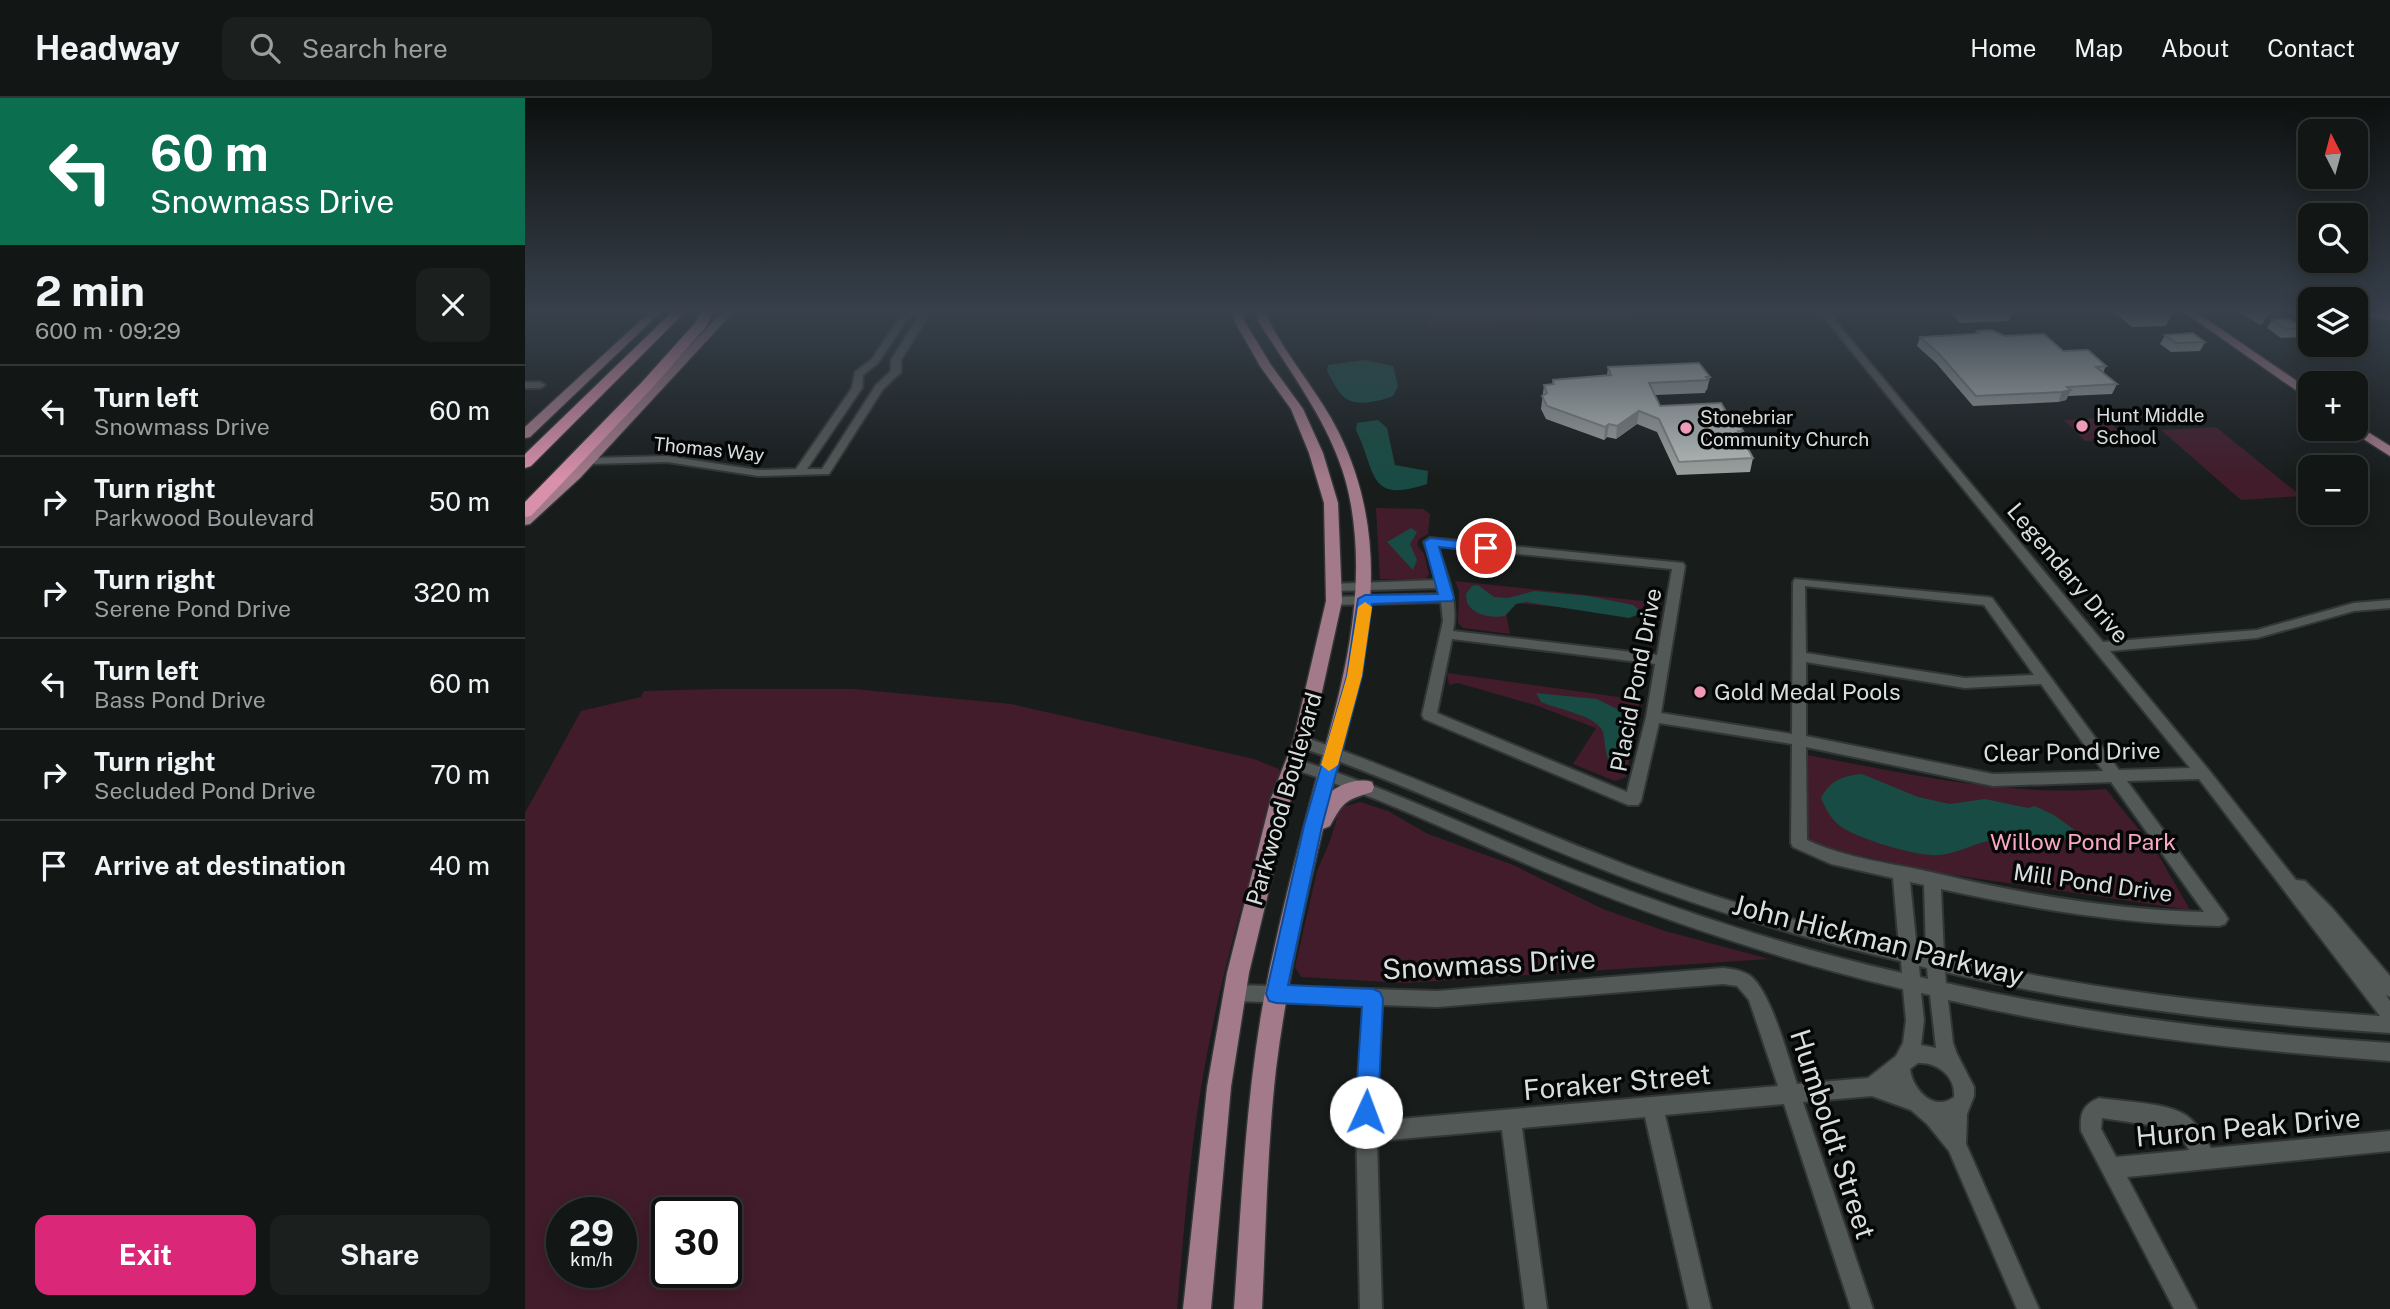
<!DOCTYPE html>
<html lang="en">
<head>
<meta charset="utf-8">
<style>
	body { margin:0; font-family:"Public Sans",sans-serif; background:#1b1f1e; color:#f1f3f6; height:100vh; display:flex; flex-direction:column; font-size:26px; white-space:nowrap }
	* { box-sizing:border-box; margin:0 }
	p { font-size:23px; color:#9c9fa0 }
	.icon { flex:none; width:38px; height:38px; fill:none; stroke:currentColor; stroke-width:2; stroke-linecap:round; stroke-linejoin:round }
	.map { position:relative; flex:1; overflow:hidden }
	.sheet { display:flex; flex-direction:column; background:#121615; width:525px }
	.sheet>* { flex:none }
	.hud { background:#0b6e4f; color:#fff; overflow:hidden }
	.needle { width:46px; rotate:354deg }
	.buttons { position:absolute; left:1773px; top:21px; display:grid; gap:14px }
	.buttons a { display:grid; place-items:center; width:70px; height:70px; border-radius:14px; background:#121615; box-shadow:0 4px 18px #0003,0 0 0 2px #313534; font-size:35px }
	.speed { position:absolute; left:21px; top:1099px; display:flex; gap:14px; font-size:35px; font-weight:700; text-align:center }
	.speed>* { display:grid; place-content:center; width:91px; height:91px; border-radius:50%; background:#121615; box-shadow:0 4px 18px #0003,0 0 0 2px #313534; line-height:1 }
	.speed small { font-size:18px; font-weight:400 }
	.speed .limit { border:4px solid #111; border-radius:10px; background:#fff; color:#111 }
	.pin { position:absolute; display:grid; place-items:center; width:60px; height:60px; color:#fff; margin:-30px; border:4px solid #fff; border-radius:50%; box-shadow:0 2px 7px #0007 }
	.me { position:absolute; width:77px; margin:-38px; rotate:2deg; stroke-linejoin:round; filter:drop-shadow(0 0 5px #0008) }
	.turn { display:flex; align-items:center; gap:24px; height:147px; padding:0 35px; font-size:32px }
	.turn .icon { width:91px; height:91px; stroke-width:2.5 }
	.turn b { display:block; font-size:49px; line-height:60px }
	.round { display:grid; place-items:center; flex:none; width:74px; height:74px; border-radius:14px; background:#1b1f1e }
	.overview { display:flex; align-items:center; justify-content:space-between; height:119px; padding:0 35px }
	h1 { font-size:42px; font-weight:700; line-height:52px }
	.cta { display:flex; gap:14px; margin-top:auto; padding:14px 35px }
	.cta a { flex:1; height:80px; border-radius:14px; background:#db2777; color:#fff; font-size:28px; font-weight:700; line-height:80px; text-align:center }
	.cta a+a { background:#1b1f1e; color:#f1f3f6 }
	ul { padding:0; list-style:none }
	li { display:flex; align-items:center; gap:21px; height:91px; padding:0 35px; border-top:2px solid #313534 }
	li div { flex:1 }
	li b { display:block; font-size:26px }
	li em { font-style:normal }
	header { display:flex; align-items:center; gap:42px; box-sizing:border-box; height:98px; padding:0 35px; background:#121615; border-bottom:2px solid #313534 }
	header strong { font-size:33px }
	nav { display:flex; gap:38px; margin-inline-start:auto; font-size:24px }
	.search { width:490px; height:63px; background:#1b1f1e; display:flex; align-items:center; gap:18px; box-sizing:border-box; padding:0 24px; border-radius:14px; color:#9c9fa0; font-size:26px }
	main { display:flex; flex:1; min-height:0 }
	.map>svg:first-child { display:block }
</style>
</head>
<body>
<header>
<strong>Headway</strong>
<div class="search"><svg class="icon" aria-label="search" viewBox="0 0 24 24"><circle cx="10" cy="10" r="6"/><path d="M15 15l6 6"/></svg>Search here</div>
<nav><a>Home</a><a>Map</a><a>About</a><a>Contact</a></nav>
</header>
<main>
<section class="sheet">
<div class="hud">
<div class="turn"><svg class="icon" aria-label="left" viewBox="0 0 24 24"><path d="M17 20v-9H6M10 6l-5 5 5 5"/></svg><div><b>60 m</b>Snowmass Drive</div></div>
</div>
<div class="overview"><div><h1>2 min</h1><p>600 m · 09:29</p></div><a class="round"><svg class="icon" aria-label="close" viewBox="0 0 24 24"><path d="M6 6l12 12M18 6L6 18"/></svg></a></div>
<ul>
<li><svg class="icon" aria-label="left" viewBox="0 0 24 24"><path d="M17 20v-9H6M10 6l-5 5 5 5"/></svg><div><b>Turn left</b><p>Snowmass Drive</p></div><em>60 m</em></li>
<li><svg class="icon" aria-label="right" viewBox="0 0 24 24"><path d="M7 20v-9h11M14 6l5 5-5 5"/></svg><div><b>Turn right</b><p>Parkwood Boulevard</p></div><em>50 m</em></li>
<li><svg class="icon" aria-label="right" viewBox="0 0 24 24"><path d="M7 20v-9h11M14 6l5 5-5 5"/></svg><div><b>Turn right</b><p>Serene Pond Drive</p></div><em>320 m</em></li>
<li><svg class="icon" aria-label="left" viewBox="0 0 24 24"><path d="M17 20v-9H6M10 6l-5 5 5 5"/></svg><div><b>Turn left</b><p>Bass Pond Drive</p></div><em>60 m</em></li>
<li><svg class="icon" aria-label="right" viewBox="0 0 24 24"><path d="M7 20v-9h11M14 6l5 5-5 5"/></svg><div><b>Turn right</b><p>Secluded Pond Drive</p></div><em>70 m</em></li>
<li><svg class="icon" aria-label="arrive" viewBox="0 0 24 24"><path d="M6 21V4h12l-3 4 3 4H6"/></svg><div><b>Arrive at destination</b></div><em>40 m</em></li>
</ul>
<div class="cta"><a>Exit</a><a>Share</a></div>
</section>
<div class="map">
<svg width="1865" height="1211" viewBox="0 0 1865 1211">
	<rect width="100%" height="100%" fill="#181d1c"/>
	<g fill="#421c2b" fill-rule="evenodd">
		<path d="M899 212H1206L1208 216 903 229Z"/>
		<path d="M1580 320 1602 341 1560 343 1539 322Z"/>
		<path d="M1691 329 1776 398 1716 402 1636 332Z"/>
		<path d="M851 410 898 411 905 416 903 436 894 441 892 447 899 456 904 476 901 481H855Z"/>
		<path d="M930 483 1136 505 1134 521 1118 517 979 504 985 536 938 530 933 525 934 493Z"/>
		<path d="M922 575 1115 602 1101 679 1090 683 1048 666 1071 630 1010 607 933 585 924 587Z"/>
		<path d="M192 591H328L486 606 729 661 754 671 757 684C719 790 690 897 673 1009 663 1076 658 1144 652 1211H0V715L56 613 116 599 119 593ZM37 1115H96V1174H37ZM142 1115H201V1174H142Z"/>
		<path d="M1282 657C1380 675 1481 699 1581 691L1631 753 1665 812 1422 776 1305 751 1283 741Z"/>
		<path d="M835 704 863 713 903 736 988 767 1078 811 1140 833 1244 861 881 885 776 879 770 869 792 773 805 743 814 713 817 709Z"/>
	</g>
	<g fill="#184b43">
		<path d="M840 262 868 268 873 288 868 298C855 303 829 310 818 298 811 292 807 281 802 273L803 267Z"/>
		<path d="M853 322 862 330 870 367 903 373 902 386C842 406 852 375 831 332L832 325Z"/>
		<path d="M886 430 892 434 885 446 892 462 888 472 862 444Z"/>
		<path d="M953 487 969 499 983 500 1009 493 1063 498 1108 507 1118 515 1104 520 1001 504 991 506 980 518C966 520 950 518 942 505L941 496 947 488Z"/>
		<path d="M1011 595 1072 601 1096 613 1099 661 1088 670C1079 658 1081 648 1078 634 1073 618 1032 611 1016 604Z"/>
		<path d="M1337 676 1393 699 1425 706 1460 701 1503 710 1510 708 1529 717 1551 733V736C1527 752 1499 741 1472 742 1452 743 1435 755 1415 757 1393 759 1337 742 1318 730 1307 723 1301 712 1296 700 1306 682 1317 678 1337 676Z"/>
	</g>
	<g fill="none" stroke-linecap="round" stroke-linejoin="round">
		<defs>
			<g id="minor">
				<path d="M387 212H398L403 218 376 262V274L358 291 304 376 233 378 142 364 64 366 59 363 64 360 142 358 233 372 271 371 327 290 330 274 347 261 376 217ZM392 216 394 218 366 262V273L351 287 297 371H282L337 290 338 277 353 265 382 221Z"/>
				<path d="M1293 212H1301L1578 544 1732 532 1829 505 1865 502V510L1829 513 1732 540 1585 553 1683 671 1771 782 1780 783 1807 810 1865 878V899L1861 897 1865 903V935C1715 925 1567 909 1420 874L1421 885C1567 918 1716 935 1865 945V963C1717 952 1568 936 1423 902L1428 945 1432 956 1449 989V998L1442 1016 1441 1046 1514 1211H1492L1424 1053 1402 1026 1386 1012 1347 998 1278 1004 1348 1211H1326L1259 1006 1140 1017 1186 1211H1164L1120 1019 997 1030 1022 1211H1000L977 1032 852 1043 857 1211H835L831 1018 839 907 710 903 704 901 701 895 704 889 710 887 912 893 1198 870C1207 871 1216 872 1224 877 1245 890 1264 962 1272 986L1343 980 1371 958 1378 945 1381 922 1378 891C1263 864 1149 826 1040 782 948 745 860 700 765 670L763 666 765 662 770 661C867 690 957 736 1052 773 1157 814 1267 850 1377 875L1376 863C1280 841 1183 812 1092 777 984 735 880 686 772 648L770 644 772 640H782C891 678 996 727 1104 768 1191 801 1283 827 1374 848L1368 780 1306 766 1268 749 1266 745 1267 646 1134 625 1116 703 1113 707H1103L899 621 897 617 918 523 916 504 809 507 803 503 809 499 915 496 914 490 809 493 803 489 805 486 912 482 899 444 905 440 1158 465 1160 468 1136 615 1267 636 1268 484 1270 481 1463 499 1467 500 1594 672 1665 670ZM912 448 1147 471 1132 557 928 533C934 504 922 475 912 448ZM1280 488 1459 507 1509 577 1440 580 1281 555ZM927 541 1130 566 1121 619 1102 694 912 615ZM1281 564 1440 590 1516 586 1578 673 1468 676 1281 638ZM1281 649 1468 688 1586 684 1679 814C1588 812 1498 796 1410 775 1367 765 1323 761 1282 742ZM1674 681 1855 918C1708 908 1562 892 1419 858L1416 791C1508 811 1599 826 1694 828L1700 826 1703 821 1700 816 1602 683ZM1385 784 1399 787 1401 854 1392 852ZM1394 868 1402 870 1403 881 1395 879ZM1198 886 1212 888 1224 902 1253 988 851 1023 857 907 912 909ZM1396 895 1405 897 1411 950 1396 947 1399 922ZM1393 965C1413 964 1431 979 1429 999 1408 1015 1387 990 1385 971Z"/>
				<path d="M0 284H15L20 287 15 290H0Z"/>
				<path d="M1574 1000C1599 1004 1642 1004 1662 1018 1673 1026 1679 1039 1686 1050L1865 1033V1053L1602 1079 1672 1211H1649L1556 1033C1555 1016 1557 1007 1574 1000ZM1577 1020 1644 1030 1656 1039 1664 1052 1591 1059 1576 1031Z"/>
			</g>
			<g id="major">
				<path d="M127 212H138L5 339 0 340V329Z"/>
				<path d="M199 212H210L55 380 5 426 0 427V415L45 374Z"/>
				<path d="M707 212H717L720 224 746 267 778 311 798 355 813 405 817 503 786 644 766 700 724 875 706 989 686 1211H658L682 989 702 875 746 700 768 644 801 503 799 405 784 355 766 311 735 268 710 224Z"/>
				<path d="M729 212H739C758 256 793 292 814 335 873 455 838 571 807 693 818 685 834 680 847 684L849 689 847 694C819 703 819 703 805 728L798 731C779 810 761 890 751 971 742 1051 741 1131 737 1211H709C717 1098 721 985 744 874 757 813 772 753 788 693 814 599 843 506 826 407 815 338 770 282 734 224Z"/>
				<path d="M1656 212H1668L1785 292V302Z"/>
				<path d="M1830 212 1865 216V222L1830 216Z"/>
				<path d="M1830 326 1865 348V358L1826 333 1824 331H1830Z"/>
			</g>
			<g id="highway">
				<path d="M149 212H162L6 368 0 370V356Z"/>
				<path d="M177 212H189L181 229 127 290 6 418 0 419V404L117 284 170 225Z"/>
			</g>
		</defs>
		<use href="#minor" stroke="#333636" stroke-width="4"/>
		<use href="#major" stroke="#333636" stroke-width="3"/>
		<use href="#highway" stroke="#333636" stroke-width="3"/>
		<use href="#minor" fill="#535957" fill-rule="evenodd"/>
		<use href="#major" fill="#a37a89" fill-rule="evenodd"/>
		<use href="#highway" fill="#d990aa" fill-rule="evenodd"/>
	</g>
	<g fill="#9ca2a0">
		<path d="M1422 212H1488L1484 223 1435 225Z"/>
		<path d="M1586 212H1640L1646 217 1641 228 1607 229Z"/>
		<path d="M1709 212H1748L1736 227Z"/>
		<path d="M1747 221 1779 230 1774 239 1756 240 1742 230Z"/>
		<path d="M1452 233 1480 238 1538 253 1581 268 1578 275 1592 286 1587 296 1543 298 1541 302 1533 304 1448 308 1411 265 1392 248 1395 239 1451 236Z"/>
		<path d="M1640 237 1680 244 1675 253 1646 254 1635 246Z"/>
		<path d="M1083 269 1185 279 1182 292H1181L1180 295 1130 297 1135 308 1205 320 1218 333 1216 340 1228 360 1225 374 1152 377 1132 334 1112 326 1091 341 1082 339 1079 342 1021 321 1016 311 1019 287 1027 286 1028 282 1082 277Z"/>
	</g>
	<g fill="#7f8482">
		<path d="M1546 292 1541 302 1533 304 1537 294Z"/>
		<path d="M1114 313 1112 326 1091 341 1092 328Z"/>
		<path d="M1084 326 1082 339 1079 342 1080 329Z"/>
	</g>
	<g fill="#b5bcba" stroke="#7f8482" stroke-width="2">
		<path d="M1605 212H1640L1646 217 1612 218Z"/>
		<path d="M1722 212H1747L1739 221Z"/>
		<path d="M1747 221H1765L1779 230 1761 231Z"/>
		<path d="M1466 232 1480 238 1519 236 1538 253 1563 252 1581 268 1571 269 1592 286 1542 289 1546 292 1537 294 1451 298 1414 256 1395 239 1447 236 1454 235 1452 233Z"/>
		<path d="M1668 235 1680 244 1651 245 1640 237Z"/>
		<path d="M1174 265 1185 279H1181L1183 282 1124 285 1135 308 1196 305 1205 320H1211L1218 333H1213L1228 360 1154 364 1134 321 1114 313 1092 328 1084 326 1080 329 1022 308 1017 298 1022 295 1019 287 1029 286 1028 282 1086 277 1083 269Z"/>
	</g>
	<linearGradient id="sky" x2="0" y2="1"><stop stop-color="#0d100f"/><stop offset="0.56" stop-color="#37404b"/><stop offset="1" stop-color="#37404b" stop-opacity="0"/></linearGradient>
	<rect width="1865" height="381" fill="url(#sky)"/>
	<path fill="#1a73e8" stroke="#114b97" stroke-width="2" d="M905 440 961 446 967 450 961 454 914 449 929 500 927 503 847 506 837 578 797 728 763 887 848 891 855 894 858 901 853 1014 849 1021 841 1025 833 1021 830 1014 837 909 751 905 744 903 741 896 779 728 822 578 833 501 840 497 913 496 899 444Z"/>
	<path fill="#f59e0b" d="M840 504 847 509 837 578 813 667 804 673 796 667 822 578 833 509Z"/>
	<g fill="#ef9ab9" stroke="#050707" stroke-width="2.5">
		<circle cx="1557" cy="328" r="7"/>
		<circle cx="1161" cy="330" r="7"/>
		<circle cx="1175" cy="594" r="7"/>
	</g>
	<g text-anchor="middle" stroke-width="7" stroke-linejoin="round" paint-order="stroke">
		<g font-size="19" fill="#dadddd" stroke="#050707" text-anchor="start">
			<text x="1571" y="324">Hunt Middle<tspan x="1571" dy="22">School</tspan></text>
			<text x="1175" y="326">Stonebriar<tspan x="1175" dy="22">Community Church</tspan></text>
		</g>
		<g font-size="19" fill="#dadddd" stroke="#050707">
			<text transform="translate(184 351) rotate(6)" y="7">Thomas Way</text>
		</g>
		<g font-size="23" fill="#dadddd" stroke="#050707">
			<text transform="translate(1543 475) rotate(50)" y="8">Legendary Drive</text>
			<text transform="translate(1111 582) rotate(-79)" y="8">Placid Pond Drive</text>
			<text transform="translate(1547 654) rotate(-1)" y="8">Clear Pond Drive</text>
			<text transform="translate(759 701) rotate(-74)" y="8">Parkwood Boulevard</text>
			<text transform="translate(1568 785) rotate(8)" y="8">Mill Pond Drive</text>
		</g>
		<g font-size="23" fill="#dadddd" stroke="#050707" text-anchor="start">
			<text x="1189" y="602">Gold Medal Pools</text>
		</g>
		<g font-size="23" fill="#f9a8c4" stroke="#050707">
			<text x="1558" y="752">Willow Pond Park</text>
		</g>
		<g font-size="28" fill="#dadddd" stroke="#050707">
			<text transform="translate(1353 842) rotate(14)" y="10">John Hickman Parkway</text>
			<text transform="translate(964 866) rotate(-3)" y="10">Snowmass Drive</text>
			<text transform="translate(1092 984) rotate(-5)" y="10">Foraker Street</text>
			<text transform="translate(1723 1029) rotate(-5)" y="10">Huron Peak Drive</text>
			<text transform="translate(1308 1036) rotate(72)" y="10">Humboldt Street</text>
		</g>
	</g>
</svg>
<div class="buttons">
<a><svg class="needle" viewBox="-14 -14 28 28"><path d="M0-13l5 13h-10z" fill="#e53935"/><path d="M0 13l5-13h-10z" fill="#9c9fa0"/></svg></a>
<a><svg class="icon" aria-label="search" viewBox="0 0 24 24"><circle cx="10" cy="10" r="6"/><path d="M15 15l6 6"/></svg></a>
<a><svg class="icon" aria-label="layers" viewBox="0 0 24 24"><path d="M12 4l9 5-9 5-9-5zM3 14l9 5 9-5"/></svg></a>
<a>+</a>
<a>−</a>
</div>
<div class="speed"><div>29<small>km/h</small></div><div class="limit">30</div></div>
<div class="pin" style="left:961px;top:450px;background:#d93025"><svg class="icon" aria-label="arrive" viewBox="0 0 24 24"><path d="M6 21V4h12l-3 4 3 4H6"/></svg></div>
<svg class="me" style="left:841px;top:1014px" viewBox="-20 -20 40 40"><circle r="19" fill="#fff"/><path d="M0-13L10 11 0 6-10 11z" fill="#1a73e8"/></svg>
</div>
</main>
</body>
</html>
